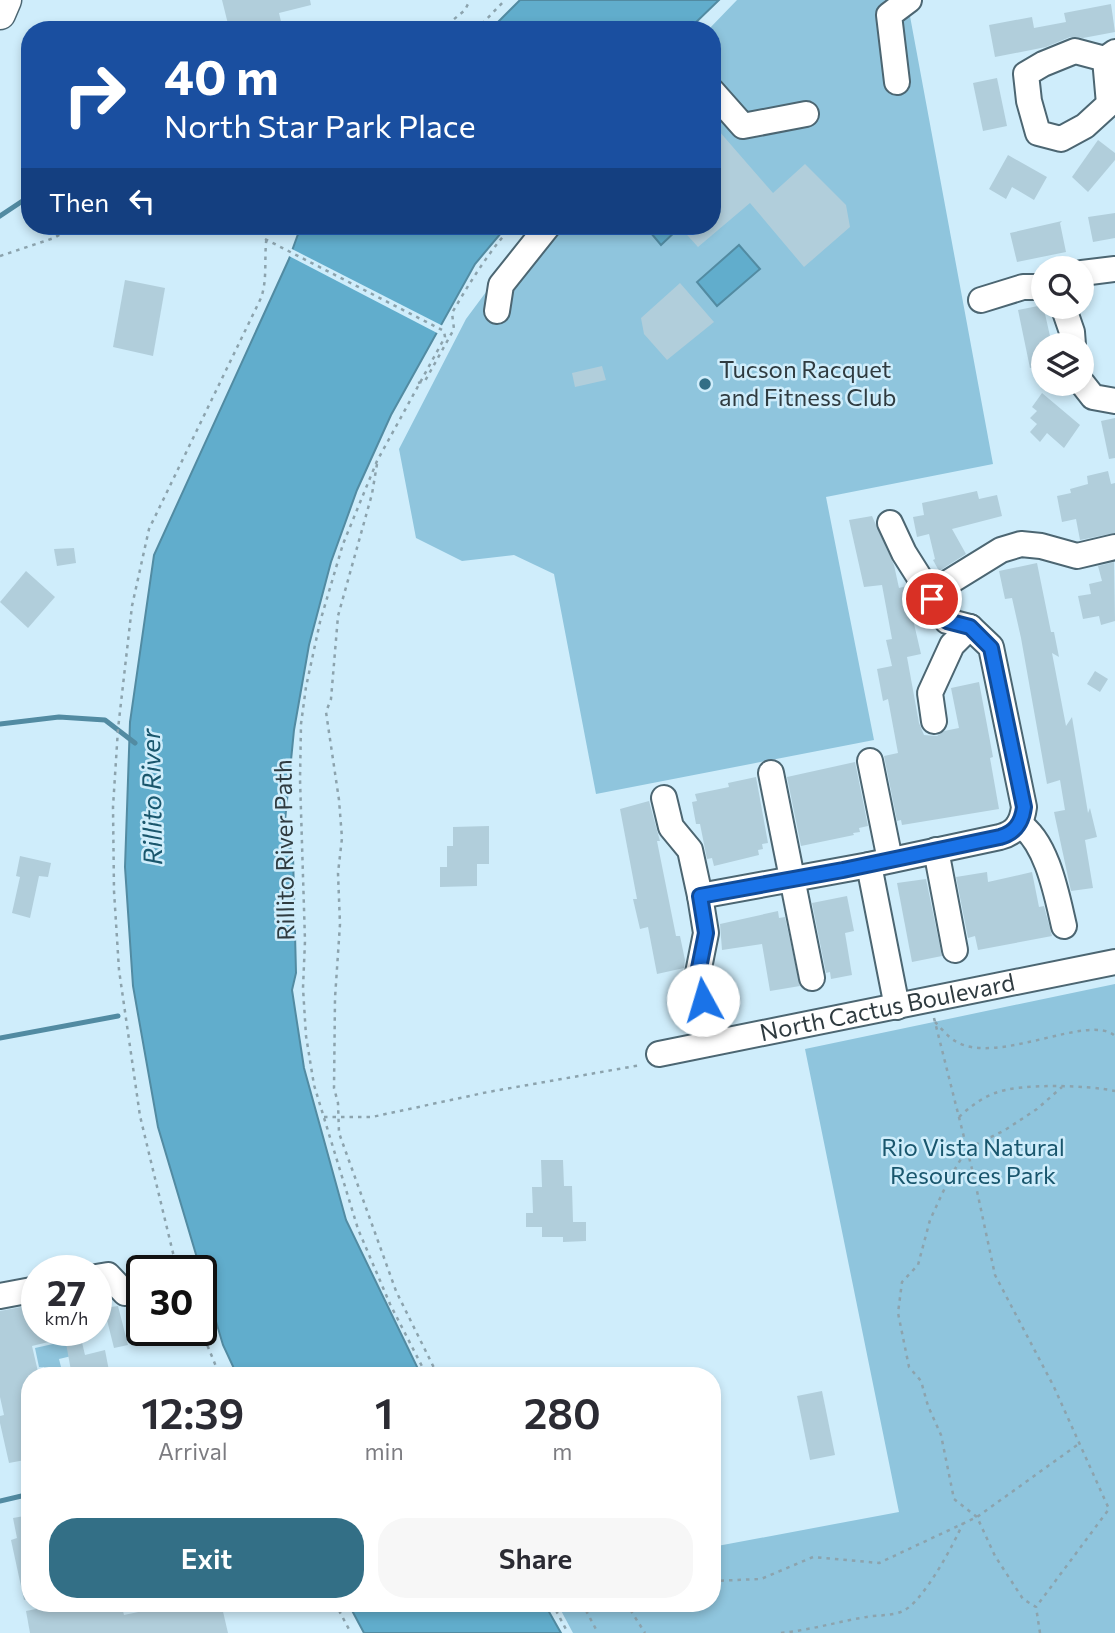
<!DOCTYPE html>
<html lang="en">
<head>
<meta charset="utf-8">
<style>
	body { margin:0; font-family:Commissioner,sans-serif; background:#f7f7f7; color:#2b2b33; height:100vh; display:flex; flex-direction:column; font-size:26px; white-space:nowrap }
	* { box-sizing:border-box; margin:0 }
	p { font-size:23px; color:#7c7c81 }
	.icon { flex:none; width:38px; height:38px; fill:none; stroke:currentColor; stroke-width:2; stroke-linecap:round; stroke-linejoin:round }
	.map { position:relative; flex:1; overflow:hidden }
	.panel { position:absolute; left:21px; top:1367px; width:700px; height:245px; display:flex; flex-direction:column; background:#fff; border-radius:28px; box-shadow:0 4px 10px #0003 }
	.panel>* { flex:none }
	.banner { position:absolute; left:21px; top:21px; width:700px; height:214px; border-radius:28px; box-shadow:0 4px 10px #0003; background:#1a4fa0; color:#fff; overflow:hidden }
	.controls { position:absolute; left:1031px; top:256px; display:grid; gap:14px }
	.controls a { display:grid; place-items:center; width:63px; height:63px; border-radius:50%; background:#fff; box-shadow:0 4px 10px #0003; font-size:35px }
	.speed { position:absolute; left:21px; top:1255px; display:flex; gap:14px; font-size:35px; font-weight:700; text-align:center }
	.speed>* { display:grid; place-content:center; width:91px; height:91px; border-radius:50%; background:#fff; box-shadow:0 4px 10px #0003; line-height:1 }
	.speed small { font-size:18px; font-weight:400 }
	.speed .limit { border:4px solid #111; border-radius:10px; background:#fff; color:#111 }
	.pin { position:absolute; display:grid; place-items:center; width:60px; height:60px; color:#fff; margin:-30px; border:4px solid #fff; border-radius:50%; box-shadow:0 2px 7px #0007 }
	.me { position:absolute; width:77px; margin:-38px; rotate:354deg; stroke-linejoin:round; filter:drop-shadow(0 0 5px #0008) }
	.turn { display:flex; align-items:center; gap:24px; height:147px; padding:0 28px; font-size:32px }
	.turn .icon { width:91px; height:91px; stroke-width:2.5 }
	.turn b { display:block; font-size:49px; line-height:60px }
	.then { display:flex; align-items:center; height:66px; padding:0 28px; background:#0003; gap:14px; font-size:26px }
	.eta { display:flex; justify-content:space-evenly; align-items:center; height:119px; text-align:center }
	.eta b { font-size:42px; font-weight:600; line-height:49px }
	.button { display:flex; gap:14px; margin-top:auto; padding:14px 28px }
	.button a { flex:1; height:80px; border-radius:28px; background:#336f86; color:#fff; font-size:28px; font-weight:600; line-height:80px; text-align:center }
	.button a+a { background:#f7f7f7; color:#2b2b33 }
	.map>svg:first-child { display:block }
</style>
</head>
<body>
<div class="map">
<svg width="1115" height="1633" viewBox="0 0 1115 1633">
	<rect width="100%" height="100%" fill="#cfedfb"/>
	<g fill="#8fc5dd">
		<path d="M737 0H907L993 464 826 497 874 740 596 794 554 574 514 555 462 561 416 538 399 449 466 319 535 226H712V30H708Z"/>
		<path d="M1115 984V1633H573L557 1603H712V1547L899 1512 805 1049Z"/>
		<path d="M80 1338 84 1353 59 1359 63 1375H46L44 1367H39L35 1348Z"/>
	</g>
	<g fill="#61adcc" stroke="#528ba2" stroke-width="2">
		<path d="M520 0H719L688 30H490Z"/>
		<path d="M301 226H507L475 264 391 415 357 490 331 562 309 645 294 730 284 831 293 855 296 973 292 990 304 1068 346 1220 421 1375H237L223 1345 158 1127 133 986 125 867 130 722 154 555 289 259Z"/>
		<path d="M645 226H673L677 230 661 245Z"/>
		<path d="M739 245 760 269 717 306 697 282Z"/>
		<path d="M348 1603H544L561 1633H364Z"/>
	</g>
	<path fill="#cfedfb" d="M290 248 443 326V327L439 334 287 255Z"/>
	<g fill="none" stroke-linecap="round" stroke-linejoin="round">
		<g stroke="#528ba2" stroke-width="5">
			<path d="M0 216 30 196"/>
			<path d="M0 724 59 717 105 720 135 743"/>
			<path d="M0 1038 118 1016"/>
			<path d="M0 1501 30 1494"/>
		</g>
	</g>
	<g fill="#b1cedb">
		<path d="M222 0H310L311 5 279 13 283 30H256L254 22 229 28Z"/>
		<path d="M1111 4 1115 32 1083 38 1070 37 1046 47 995 57 989 25 1032 17 1034 28 1066 22 1064 13Z"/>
		<path d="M997 78 1007 126 983 131 973 83Z"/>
		<path d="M712 123 773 193 805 164 846 205 850 227 804 267 750 203 698 247 679 226H712Z"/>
		<path d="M1098 140 1115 153V160L1088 192 1072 177Z"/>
		<path d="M1008 155 1047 177 1034 200 1012 187 1006 199 989 189Z"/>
		<path d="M1115 213V238L1093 242 1088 217Z"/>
		<path d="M1062 221 1060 223 1066 252 1017 262 1010 233Z"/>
		<path d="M125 280 165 288 153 356 113 347Z"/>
		<path d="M680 283 714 322 667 360 644 334 641 318Z"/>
		<path d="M1043 305 1052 345H1043V365L1030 368 1018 310Z"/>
		<path d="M602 366 606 380 575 387 572 373Z"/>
		<path d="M1042 393 1080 425 1064 448 1047 433 1040 442 1030 432 1037 424 1030 418 1037 411 1032 407Z"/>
		<path d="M1115 418V458L1109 459 1101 421Z"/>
		<path d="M1108 471 1111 484 1115 483V533L1080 540 1076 519 1062 522 1057 496 1071 493 1070 489 1088 484 1087 476Z"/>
		<path d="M977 491 979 499 997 495 1002 516 952 529 966 554 939 571 933 560 935 559 929 534 917 537 913 517 924 515 922 503Z"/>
		<path d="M872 516 894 565 899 588 907 586 914 597 918 614 912 615 921 654 907 657 919 723 924 735 937 736 944 731 959 728 951 688 979 682 993 757 990 758 999 809 902 825 901 820 897 821 884 756 898 753 888 699 883 701 877 669 892 666 886 640 892 639 882 585 864 587 849 520Z"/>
		<path d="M74 548 76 563 57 566 54 549Z"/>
		<path d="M1114 562 1115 621 1101 625 1099 616 1083 619 1078 596 1091 594 1089 584 1102 581 1098 566Z"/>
		<path d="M1037 563 1051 632H1054L1059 657 1052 653 1066 726 1072 717 1088 813 1090 808 1097 837 1085 840 1093 888 1071 891 1054 812 1065 810 1060 780 1047 784 1021 638 1012 598 1005 599 999 571Z"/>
		<path d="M26 571 55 597 28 628 0 602Z"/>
		<path d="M1095 671 1108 679 1100 692 1087 684Z"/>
		<path d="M855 762 868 826 859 828 860 832 853 833 854 835 801 846 787 777Z"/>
		<path d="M756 777 768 843 762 844 763 849 758 850 759 855 714 866 712 858 707 859 700 824H696L692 802 697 801 695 794 729 787 728 783Z"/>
		<path d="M649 801 660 841H657L676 936H680L685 960 684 968 657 974 648 927 640 929 633 899H637L620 809Z"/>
		<path d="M489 826V864H477V886L440 887V867H447V846H453V827Z"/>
		<path d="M20 856 51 863 48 877 39 876 30 918 12 913 20 877 16 876Z"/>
		<path d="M987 872 988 882 1032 872 1039 907 1044 906 1052 936 978 950 975 936 968 938 956 877Z"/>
		<path d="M926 879 942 956 912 962 897 883Z"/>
		<path d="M847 896 854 931 845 933 852 975 831 979 830 972 826 973 812 903Z"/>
		<path d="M778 911 779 918 785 917 800 986 770 991 762 944 722 950 720 924Z"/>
		<path d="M541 1160H563L564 1186H572L573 1222H586V1241L563 1242V1237H542V1227H526V1213H533L532 1187H542Z"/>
		<path d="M37 1304V1330H79L85 1355 105 1350 110 1376H72L65 1338 32 1346 39 1376H30V1459L9 1463 0 1423V1416L4 1415 0 1397V1311Z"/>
		<path d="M118 1306 128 1345 114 1348 104 1308Z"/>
		<path d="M822 1391 835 1455 810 1460 797 1396Z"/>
		<path d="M30 1515V1599L24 1600 11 1540 17 1538 13 1518Z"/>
		<path d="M35 1603H70L71 1611 108 1603H121L124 1615 181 1603H221L228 1633H30L26 1611 36 1609Z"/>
	</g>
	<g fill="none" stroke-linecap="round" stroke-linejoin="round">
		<defs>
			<g id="minor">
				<path d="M1105 59 1109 104 1085 126 1061 139 1038 133 1029 101 1026 74 1043 64 1075 51 1105 59 1115 52"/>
				<path d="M897 82 889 15 909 0"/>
				<path d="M712 91 743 126 806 114"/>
				<path d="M1082 273 1115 269"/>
				<path d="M981 300 1023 287H1043"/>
				<path d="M1063 306 1072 332 1073 345"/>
				<path d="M497 311 501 285 548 226"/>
				<path d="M1082 383 1093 397 1115 401"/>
				<path d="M941 587 1001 550 1021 544 1041 546 1077 556 1115 547"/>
				<path d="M934 721 930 693 952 645 970 627"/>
				<path d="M870 761 890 860"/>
				<path d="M771 773 812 978"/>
				<path d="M664 798 671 827 690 850 700 896 706 933 698 973 703 1000"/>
				<path d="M1019 824C1047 841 1057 896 1064 926"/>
				<path d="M936 850 955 950"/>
				<path d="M869 865 897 1007"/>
				<path d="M700 896 869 865 1000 837C1016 833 1022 823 1024 807L991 647 970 627 947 621 904 553 890 523"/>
				<path id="s1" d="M659 1054 1115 962"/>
				<path d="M96 1277 108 1275 125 1293"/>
				<path d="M0 1296 37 1289"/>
			</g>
			<path id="major" d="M0 14 6 0"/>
		</defs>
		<use href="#minor" stroke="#4c6672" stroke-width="28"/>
		<use href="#major" stroke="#4c6672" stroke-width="33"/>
		<g stroke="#8ca3ad" stroke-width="2.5" stroke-dasharray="3.5 5" stroke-linecap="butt">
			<path d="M441 30 465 10 470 0"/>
			<path d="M476 30 505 0"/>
			<path d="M265 239 444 331 445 337 377 461 343 544 320 622 306 687 301 724 300 779 305 941 303 988 306 1036 314 1085 358 1229 390 1304 427 1376"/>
			<path d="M0 256 54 238 74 226"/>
			<path d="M418 383 425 381 454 329 452 313C470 282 488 253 512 226"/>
			<path d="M377 464 372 494 338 616 331 699 326 712 339 800 342 838 338 873 340 924 335 998 334 1088 338 1103 339 1133 396 1291 438 1376"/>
			<path d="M934 1018 974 1177 995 1275 1054 1387 1109 1509 1036 1607"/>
			<path d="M935 1022C941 1028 948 1037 955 1041 996 1067 1090 1012 1115 1036"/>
			<path d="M324 1117H372L488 1092 641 1065"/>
			<path d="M959 1117C970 1107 981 1098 995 1093 1021 1083 1087 1085 1115 1091"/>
			<path d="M179 1270 173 1253 140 1116 119 970 114 891 113 807 118 729 132 606 149 529 261 298C269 275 262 250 269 226"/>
			<path d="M201 1330 220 1376"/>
			<path d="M712 1581 761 1579 813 1557 879 1563 977 1517 1080 1443"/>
			<path d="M335 1603 351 1633"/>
			<path d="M552 1603 568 1633"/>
			<path d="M582 1603 598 1633"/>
			<path d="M626 1603 645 1633"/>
			<path d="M781 1633C810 1630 837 1622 866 1617 876 1615 893 1616 903 1611 923 1602 954 1544 963 1523"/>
			<path d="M1040 1633 1036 1607 1023 1599 995 1556 977 1517 954 1499 941 1435 928 1406 921 1381 909 1367 898 1313 902 1282 918 1265 930 1220 949 1179 967 1149 1005 1130 1037 1109 1062 1087"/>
		</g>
		<use href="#minor" stroke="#fff" stroke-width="24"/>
		<use href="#major" stroke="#fff" stroke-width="30"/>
	</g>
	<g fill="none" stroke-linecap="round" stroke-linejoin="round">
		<defs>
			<path id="route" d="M703 1000 698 973 706 933 700 896 843 870 1000 837C1015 833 1022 823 1024 807L991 648 970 627 947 621 932 599"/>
		</defs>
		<use href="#route" stroke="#114b97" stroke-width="18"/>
		<use href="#route" stroke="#1a73e8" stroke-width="12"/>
	</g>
	<circle fill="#336f86" stroke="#cfedfb" stroke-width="2.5" cx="705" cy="384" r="7"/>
	<g text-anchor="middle" stroke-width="5" stroke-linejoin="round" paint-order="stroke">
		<g font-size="24" fill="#2f3b40" stroke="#cfedfb" text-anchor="start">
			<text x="719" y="378">Tucson Racquet<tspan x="719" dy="28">and Fitness Club</tspan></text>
		</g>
		<g font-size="24" fill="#2f3b40" stroke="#cfedfb">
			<text transform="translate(285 850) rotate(-91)" y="8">Rillito River Path</text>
			<text dy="8" stroke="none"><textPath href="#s1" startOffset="233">North Cactus Boulevard</textPath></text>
		</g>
		<g font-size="24" fill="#19566d" stroke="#cfedfb">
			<text x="973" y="1156">Rio Vista Natural<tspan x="973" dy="28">Resources Park</tspan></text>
		</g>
		<g font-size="26" font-style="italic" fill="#19566c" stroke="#cfedfb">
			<text transform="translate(152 797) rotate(-91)" y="9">Rillito River</text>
		</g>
	</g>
</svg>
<div class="controls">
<a><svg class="icon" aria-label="search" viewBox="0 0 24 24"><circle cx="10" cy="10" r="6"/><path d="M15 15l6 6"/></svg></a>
<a><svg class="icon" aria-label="layers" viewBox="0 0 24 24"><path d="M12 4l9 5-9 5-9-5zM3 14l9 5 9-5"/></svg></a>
</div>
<div class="speed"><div>27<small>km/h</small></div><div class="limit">30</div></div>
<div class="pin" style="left:932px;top:599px;background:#d93025"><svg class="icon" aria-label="arrive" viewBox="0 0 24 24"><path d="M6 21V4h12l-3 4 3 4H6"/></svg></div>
<svg class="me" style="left:703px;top:1000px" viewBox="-20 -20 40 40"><circle r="19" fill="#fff"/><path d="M0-13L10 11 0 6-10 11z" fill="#1a73e8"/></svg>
<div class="banner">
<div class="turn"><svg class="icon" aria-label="right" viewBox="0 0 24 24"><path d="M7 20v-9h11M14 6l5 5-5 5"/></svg><div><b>40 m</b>North Star Park Place</div></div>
<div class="then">Then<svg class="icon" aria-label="left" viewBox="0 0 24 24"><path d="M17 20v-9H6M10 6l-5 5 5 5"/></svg></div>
</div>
<section class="panel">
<div class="eta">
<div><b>12:39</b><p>Arrival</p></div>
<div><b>1</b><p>min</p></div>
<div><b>280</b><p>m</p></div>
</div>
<div class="button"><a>Exit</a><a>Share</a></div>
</section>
</div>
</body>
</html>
